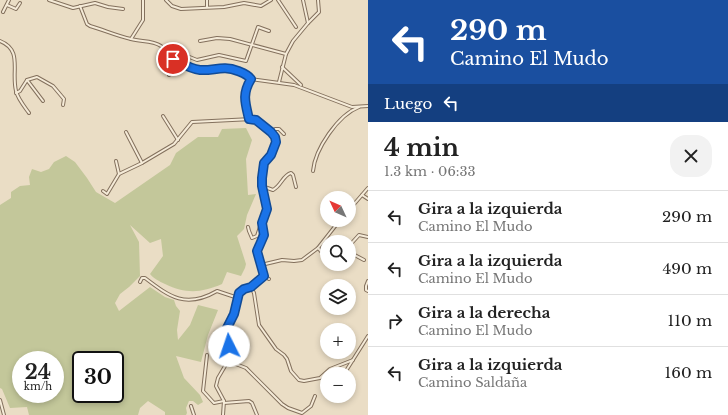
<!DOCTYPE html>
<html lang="es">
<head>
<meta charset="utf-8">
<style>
	body { margin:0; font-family:"Libre Baskerville",serif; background:#f2f2f2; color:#222; height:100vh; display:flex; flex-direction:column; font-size:15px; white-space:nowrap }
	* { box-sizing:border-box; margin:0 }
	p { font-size:13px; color:#767676 }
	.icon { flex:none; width:22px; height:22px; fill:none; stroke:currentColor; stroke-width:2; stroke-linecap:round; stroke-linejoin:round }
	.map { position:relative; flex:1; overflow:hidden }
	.drawer { display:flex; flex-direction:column; background:#fff; width:360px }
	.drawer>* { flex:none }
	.hud { background:#1a4fa0; color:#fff; overflow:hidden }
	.needle { width:26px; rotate:314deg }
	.controls { position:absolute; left:320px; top:191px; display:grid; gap:8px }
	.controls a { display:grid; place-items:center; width:36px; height:36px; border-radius:50%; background:#fff; box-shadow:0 2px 6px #0003; font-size:20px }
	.speed { position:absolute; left:12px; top:351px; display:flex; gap:8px; font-size:20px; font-weight:700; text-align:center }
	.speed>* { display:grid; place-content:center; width:52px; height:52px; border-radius:50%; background:#fff; box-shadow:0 2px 6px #0003; line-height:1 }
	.speed small { font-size:10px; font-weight:400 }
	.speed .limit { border:2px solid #111; border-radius:6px; background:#fff; color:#111 }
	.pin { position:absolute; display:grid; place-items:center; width:34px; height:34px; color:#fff; margin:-17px; border:2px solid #fff; border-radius:50%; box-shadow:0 1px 4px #0007 }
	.me { position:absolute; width:44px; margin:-22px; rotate:356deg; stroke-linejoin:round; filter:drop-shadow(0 0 3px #0008) }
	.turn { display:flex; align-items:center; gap:14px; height:84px; padding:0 16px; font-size:18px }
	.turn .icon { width:52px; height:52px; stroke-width:2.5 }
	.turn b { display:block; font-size:28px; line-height:34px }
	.then { display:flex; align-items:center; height:38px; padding:0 16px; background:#0003; gap:8px; font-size:15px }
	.round { display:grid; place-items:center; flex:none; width:42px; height:42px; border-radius:16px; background:#f2f2f2 }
	.head { display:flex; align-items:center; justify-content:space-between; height:68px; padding:0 16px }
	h1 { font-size:24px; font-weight:700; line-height:30px }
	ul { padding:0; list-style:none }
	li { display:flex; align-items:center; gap:12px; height:52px; padding:0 16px; border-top:1px solid #e0e0e0 }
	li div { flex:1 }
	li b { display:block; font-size:15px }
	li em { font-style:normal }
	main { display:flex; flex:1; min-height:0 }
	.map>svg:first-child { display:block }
</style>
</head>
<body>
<main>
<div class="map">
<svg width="368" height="415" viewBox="0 0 368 415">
	<rect width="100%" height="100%" fill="#eaddc5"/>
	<path fill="#c3c79a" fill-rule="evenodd" d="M246 128 252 140 246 159 248 195 256 194 247 215 244 229 237 236 246 264 245 268 241 276 227 272 222 284C201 293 186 294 165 284 159 281 154 279 150 274L163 256 161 239 150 243 130 225 139 242 140 276 129 287 120 294 115 303 119 311 150 287 165 297 174 300 176 306 180 311 177 330 178 340 190 325 198 305 218 310 208 335 201 362 176 356 184 378 200 395 203 402 198 405 193 401H189L186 408 187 413 186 415H165V412L148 401 140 408 138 415H29L27 407 10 408 2 389 0 388V205L11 198V192L20 186 30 185 29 177 32 169 41 172 49 169 54 162 66 156 75 162 87 178 96 192 115 203 170 165 176 153 198 137H218L222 129ZM21 360H55V394H21ZM81 360H115V394H81Z"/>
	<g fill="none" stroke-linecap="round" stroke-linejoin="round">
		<defs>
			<g id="minor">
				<path d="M49 0 73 8 95 3 108 7 123 9"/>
				<path d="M166 0 172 6 181 9 224 7 244 3 261 6 271 0"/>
				<path d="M207 0V7"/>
				<path d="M278 0 296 27"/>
				<path d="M7 5 16 9 20 3"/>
				<path d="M80 6 87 24 90 26C104 30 117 36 131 39 141 42 152 40 161 46 165 49 168 54 171 57 176 62 186 67 193 68 212 73 235 60 251 79L294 85 352 107 368 106"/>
				<path d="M3 12 9 0"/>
				<path d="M308 23 319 12 318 0"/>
				<path d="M131 39 143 20V0"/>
				<path d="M0 41C23 50 11 71 16 91 18 99 24 106 29 113"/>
				<path d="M200 41 217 38 230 39 286 54"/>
				<path d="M187 56 197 60 219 55 246 61 258 27 269 31"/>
				<path d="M282 67 301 85"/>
				<path d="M169 75 181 63"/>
				<path d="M27 80 43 101"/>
				<path d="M279 82 286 54 293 41 308 23 303 0"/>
				<path d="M16 93 20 91 27 80 37 77 53 86 64 99 63 105"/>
				<path d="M163 116 178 140"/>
				<path d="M249 119C245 103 242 94 251 79"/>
				<path d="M126 132 142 163"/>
				<path d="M271 132 275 129H279L284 134"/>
				<path d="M116 161 119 174"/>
				<path d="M313 171C315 149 338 115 359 107"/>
				<path d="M262 186 273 190C281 186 283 175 291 173L293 175 296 187"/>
				<path d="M103 191 107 194 119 174 142 163 174 144 192 122 252 119 271 132 275 137 276 142 274 149 264 163 262 178V186L267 209 261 223 264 235 257 251 264 276 251 287 244 289 239 293 234 314 225 332 229 346 228 361 218 378 216 386 224 401 223 415"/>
				<path d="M362 195 368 199"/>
				<path d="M349 210 368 188"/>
				<path d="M248 227 249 231 252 238 257 236 261 224"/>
				<path d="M349 246 359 235 368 237"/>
				<path d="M318 248 327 258"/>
				<path d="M349 252 364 260"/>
				<path d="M334 264H335"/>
				<path d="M261 265 282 260 294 261 302 260 318 248 340 220"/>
				<path d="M264 276 269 279"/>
				<path d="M368 281 366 286V290L368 291"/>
				<path d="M140 282 142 278H145C170 297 186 309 217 291L238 298"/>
				<path d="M251 287 254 293 259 325 276 349 284 355 287 359 291 371 299 380 304 381 320 378 330 369 353 360"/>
				<path d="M207 355 203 391 214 403 224 401"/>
				<path d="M228 361 246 368 282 404 288 408 302 413 311 406 315 396"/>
				<path d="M344 374 368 336"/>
				<path d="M0 400 4 415"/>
				<path d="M224 403 249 401 252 403 257 415"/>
				<path d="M191 406 194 415"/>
			</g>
		</defs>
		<use href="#minor" stroke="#83705d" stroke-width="4"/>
		<use href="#minor" stroke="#f5ebd8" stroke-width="2"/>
	</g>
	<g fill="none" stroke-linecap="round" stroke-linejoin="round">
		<defs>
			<path id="route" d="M173 59C181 63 190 69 200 70 214 71 223 65 238 71 243 73 247 74 251 79 242 94 245 102 249 119L256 120 271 132 275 137 276 142 271 155 264 163 262 178V186L267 209 262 223 264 235 257 251 264 276 251 287 244 289 239 293 234 314 225 332 229 346"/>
		</defs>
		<use href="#route" stroke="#114b97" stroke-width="10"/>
		<use href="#route" stroke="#1a73e8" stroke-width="7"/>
	</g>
</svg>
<div class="controls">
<a><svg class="needle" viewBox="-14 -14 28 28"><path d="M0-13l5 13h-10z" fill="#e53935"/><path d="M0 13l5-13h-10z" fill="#767676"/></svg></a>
<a><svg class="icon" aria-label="search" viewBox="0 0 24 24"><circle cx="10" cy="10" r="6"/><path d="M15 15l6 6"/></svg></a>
<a><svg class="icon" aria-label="layers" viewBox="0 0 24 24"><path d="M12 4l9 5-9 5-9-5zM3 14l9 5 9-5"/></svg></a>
<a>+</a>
<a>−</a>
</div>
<div class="speed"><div>24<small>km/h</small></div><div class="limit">30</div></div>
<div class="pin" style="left:173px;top:59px;background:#d93025"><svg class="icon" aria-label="arrive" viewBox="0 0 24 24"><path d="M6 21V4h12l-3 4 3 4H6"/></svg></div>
<svg class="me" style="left:229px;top:346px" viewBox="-20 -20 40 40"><circle r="19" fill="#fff"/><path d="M0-13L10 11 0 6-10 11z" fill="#1a73e8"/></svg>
</div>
<section class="drawer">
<div class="hud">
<div class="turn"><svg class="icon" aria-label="left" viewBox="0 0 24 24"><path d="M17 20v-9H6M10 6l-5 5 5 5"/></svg><div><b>290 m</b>Camino El Mudo</div></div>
<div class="then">Luego<svg class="icon" aria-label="left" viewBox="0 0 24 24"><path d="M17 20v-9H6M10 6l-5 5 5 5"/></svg></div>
</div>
<div class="head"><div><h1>4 min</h1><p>1.3 km · 06:33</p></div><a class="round"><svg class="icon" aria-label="close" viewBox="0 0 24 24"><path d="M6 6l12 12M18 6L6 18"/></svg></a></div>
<ul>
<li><svg class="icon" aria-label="left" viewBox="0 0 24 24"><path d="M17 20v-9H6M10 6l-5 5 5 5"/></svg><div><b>Gira a la izquierda</b><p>Camino El Mudo</p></div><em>290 m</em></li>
<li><svg class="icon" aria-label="left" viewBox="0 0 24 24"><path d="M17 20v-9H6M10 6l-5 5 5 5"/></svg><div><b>Gira a la izquierda</b><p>Camino El Mudo</p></div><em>490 m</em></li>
<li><svg class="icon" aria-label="right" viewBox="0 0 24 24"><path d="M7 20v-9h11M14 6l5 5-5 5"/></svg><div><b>Gira a la derecha</b><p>Camino El Mudo</p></div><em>110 m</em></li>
<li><svg class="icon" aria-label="left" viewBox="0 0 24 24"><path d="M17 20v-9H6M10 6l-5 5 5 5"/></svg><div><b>Gira a la izquierda</b><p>Camino Saldaña</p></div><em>160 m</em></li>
</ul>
</section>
</main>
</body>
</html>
